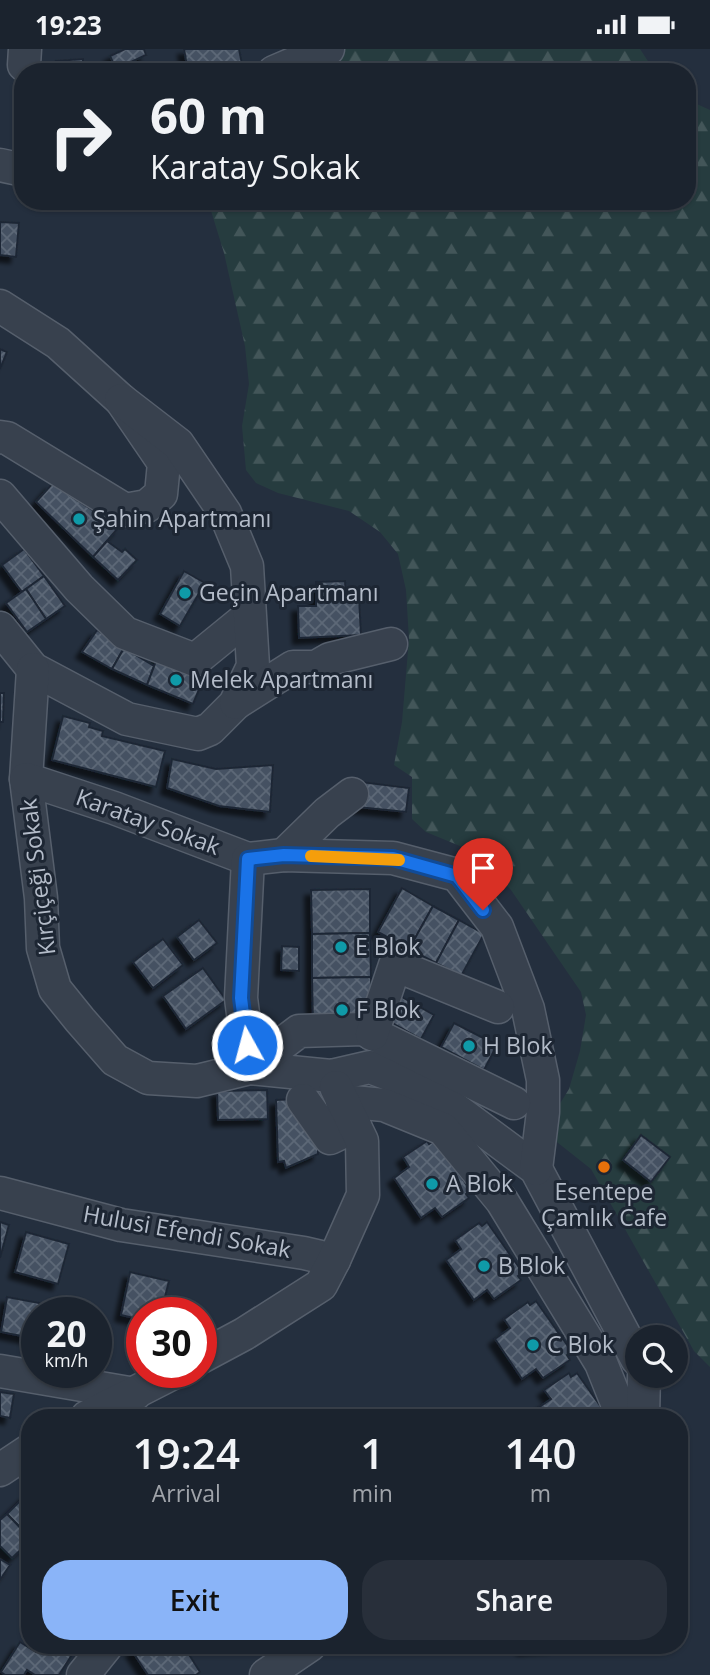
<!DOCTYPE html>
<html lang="en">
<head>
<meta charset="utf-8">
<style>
	body { margin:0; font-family:"Open Sans",sans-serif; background:#282f3a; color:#f1f3f6; height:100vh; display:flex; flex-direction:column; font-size:26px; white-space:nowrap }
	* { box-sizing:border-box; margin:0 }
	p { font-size:23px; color:#a0a4aa }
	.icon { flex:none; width:38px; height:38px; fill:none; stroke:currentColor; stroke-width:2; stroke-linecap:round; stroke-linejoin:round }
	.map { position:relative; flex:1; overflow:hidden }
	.side { position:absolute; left:21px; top:1360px; width:667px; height:245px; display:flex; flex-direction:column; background:#1b232e; border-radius:28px; box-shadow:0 2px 5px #0004,0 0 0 2px #39404a }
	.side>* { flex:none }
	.banner { position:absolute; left:14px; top:14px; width:682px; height:147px; border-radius:28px; box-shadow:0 2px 5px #0004,0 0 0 2px #39404a; background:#1b232e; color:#f1f3f6; overflow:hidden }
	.tools { position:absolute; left:625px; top:1276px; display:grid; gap:14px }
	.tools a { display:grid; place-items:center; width:63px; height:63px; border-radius:50%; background:#1b232e; box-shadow:0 2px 5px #0004,0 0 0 2px #39404a; font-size:35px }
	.speed { position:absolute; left:21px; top:1248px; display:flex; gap:14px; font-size:35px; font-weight:700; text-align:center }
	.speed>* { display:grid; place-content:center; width:91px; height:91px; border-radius:50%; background:#1b232e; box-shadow:0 2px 5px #0004,0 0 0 2px #39404a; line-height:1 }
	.speed small { font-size:18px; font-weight:400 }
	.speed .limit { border:10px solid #d22; background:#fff; color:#111 }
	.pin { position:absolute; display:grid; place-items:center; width:60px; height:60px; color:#fff; margin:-72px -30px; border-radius:50% 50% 50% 0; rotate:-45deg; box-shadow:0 0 7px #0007 }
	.pin .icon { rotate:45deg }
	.me { position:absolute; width:77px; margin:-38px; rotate:353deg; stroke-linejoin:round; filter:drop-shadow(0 0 5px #0008) }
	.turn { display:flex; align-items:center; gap:24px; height:147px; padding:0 21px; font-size:32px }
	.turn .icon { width:91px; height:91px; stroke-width:2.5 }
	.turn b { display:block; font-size:49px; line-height:60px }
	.eta { display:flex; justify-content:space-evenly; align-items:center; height:119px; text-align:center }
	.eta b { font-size:42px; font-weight:600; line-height:49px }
	.button { display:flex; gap:14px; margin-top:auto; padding:14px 21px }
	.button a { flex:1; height:80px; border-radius:28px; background:#8ab4f8; color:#111; font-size:28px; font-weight:600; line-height:80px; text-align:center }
	.button a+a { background:#282f3a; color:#f1f3f6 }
	.status { display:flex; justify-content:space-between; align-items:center; height:49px; padding:0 35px; background:#1b232e; direction:ltr }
	.status svg { height:19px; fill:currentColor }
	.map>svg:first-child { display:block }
</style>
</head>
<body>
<div class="status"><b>19:23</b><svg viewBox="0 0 49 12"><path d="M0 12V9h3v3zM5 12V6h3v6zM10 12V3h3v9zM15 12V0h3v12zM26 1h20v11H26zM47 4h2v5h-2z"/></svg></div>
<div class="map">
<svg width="710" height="1626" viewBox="0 0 710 1626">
	<defs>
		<pattern id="forest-firs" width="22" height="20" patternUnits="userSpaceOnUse" patternTransform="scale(1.75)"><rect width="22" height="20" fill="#263c3f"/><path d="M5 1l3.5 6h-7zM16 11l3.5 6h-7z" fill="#435659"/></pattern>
		<pattern id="building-cross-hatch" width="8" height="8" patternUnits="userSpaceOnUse" patternTransform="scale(1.75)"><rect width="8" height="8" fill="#455162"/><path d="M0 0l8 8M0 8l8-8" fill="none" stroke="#5d6877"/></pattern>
		<filter id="shadow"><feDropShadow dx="-6" dy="6" stdDeviation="2" flood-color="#0009"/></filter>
	</defs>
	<rect width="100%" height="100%" fill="#242f3e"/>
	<g fill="url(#forest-firs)">
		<path d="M315 0H640L655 23H284Z"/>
		<path d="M688 51 710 61V1318L694 1302 591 1120 543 1082 569 1040 580 1002 586 966 581 943 511 841 477 804 426 783 412 770V728L394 716 402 673 409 590 406 541 398 505 380 483 349 462 278 444 256 434 246 421 242 377 249 335 245 297 224 204 208 152H688Z"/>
	</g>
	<g fill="url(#building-cross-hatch)" stroke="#1f2835" stroke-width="2" filter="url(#shadow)">
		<path d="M125 0H144L146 6 116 20 110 7Z"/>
		<path d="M184 0H239L242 15 188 23Z"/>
		<path d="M83 10V16H90L91 23H53L57 21 56 12Z"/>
		<path d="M0 173 19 174 16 208 0 206Z"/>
		<path d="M0 300 7 303 0 320Z"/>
		<path d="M52 435 119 478 93 508 36 453Z"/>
		<path d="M107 492 122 503 125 500 137 511 118 531 93 508Z"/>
		<path d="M24 500 44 527 22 543 2 516Z"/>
		<path d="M184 522 205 534 180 577 160 565Z"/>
		<path d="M44 527 65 557 46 570 26 540Z"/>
		<path d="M345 532 346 549 359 548 361 586 299 589 298 557H316V533Z"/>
		<path d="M26 540 46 570 27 583 6 554Z"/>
		<path d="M97 581 124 599 112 620 82 603Z"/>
		<path d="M124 599 154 617 147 636 112 620Z"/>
		<path d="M158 607 205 626 193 655 147 636Z"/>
		<path d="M0 644H4L3 673H0Z"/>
		<path d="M63 667 90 674 89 678 103 682 102 687 165 702 156 738 52 711Z"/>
		<path d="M172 710 216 720 273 716 270 763 219 757 167 739Z"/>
		<path d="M361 733 409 739 406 763 358 758Z"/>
		<path d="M402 839 433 857 409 900 378 883Z"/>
		<path d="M370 840V884L312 885 311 841Z"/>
		<path d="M433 857 459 871 436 914 409 900Z"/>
		<path d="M199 871 217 894 194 911 177 888Z"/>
		<path d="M459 871 484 885 461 927 436 914Z"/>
		<path d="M370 884 371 928 312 929V885Z"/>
		<path d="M163 890 183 916 153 939 133 913Z"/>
		<path d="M282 897 299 898V922L281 921Z"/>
		<path d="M203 919 226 951 186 980 163 947Z"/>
		<path d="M371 928 372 972 313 973 312 929Z"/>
		<path d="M400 947 434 966 421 990 387 971Z"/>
		<path d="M454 974 497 996 484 1021 441 998Z"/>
		<path d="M267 1041 268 1070 218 1071 217 1042Z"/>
		<path d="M295 1050 318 1084V1105L286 1119 284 1112 278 1113 276 1051Z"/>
		<path d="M641 1086 670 1108 651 1133 623 1111Z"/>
		<path d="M435 1091 471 1142 466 1145 469 1149 442 1168 435 1159 421 1169 394 1129 409 1118 403 1108 427 1092 429 1095Z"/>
		<path d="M0 1173 9 1176 0 1209Z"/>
		<path d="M487 1173 523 1224 518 1227 521 1231 494 1250 487 1241 474 1251 446 1211 461 1200 455 1191 479 1174 482 1177Z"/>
		<path d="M26 1183 69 1195 58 1235 15 1223Z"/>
		<path d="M130 1223 169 1232 161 1264H142V1271L121 1266Z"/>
		<path d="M7 1248 50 1256 49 1264H37V1290L1 1283Z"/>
		<path d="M536 1252 572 1303 567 1306 570 1311 543 1329 536 1320 522 1330 495 1290 510 1279 504 1270 528 1253 530 1256Z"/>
		<path d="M569 1324 571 1328 577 1324 608 1368H540L535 1361 551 1350 544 1341Z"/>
		<path d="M0 1343 14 1345 10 1369 0 1367Z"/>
		<path d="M26 1446 30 1449V1488L7 1465Z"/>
		<path d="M7 1465 30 1489V1492L12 1509 0 1497V1471Z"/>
		<path d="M0 1510 10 1516 0 1531Z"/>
		<path d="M20 1593 36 1603 41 1596H60L73 1604 59 1626H35L27 1621 24 1626H5L1 1623Z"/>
		<path d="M140 1596H183L200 1623 196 1626H148L132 1602Z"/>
		<path d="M523 1596H555V1597L523 1600Z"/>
	</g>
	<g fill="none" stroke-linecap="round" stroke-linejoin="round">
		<defs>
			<g id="minor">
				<path d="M24 16 25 0"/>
				<path d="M274 23 328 0"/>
				<path d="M0 116 23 121"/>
				<path d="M0 257 58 294 121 351 164 414 161 445 147 457 125 461 7 389 0 388"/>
				<path d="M0 447 79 539 125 584 195 611 249 567"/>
				<path d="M0 579 33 620 127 670 198 685 210 680 235 655 253 617 247 517 225 464 178 395 121 351"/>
				<path d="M33 620 26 730 41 849 43 899 55 940 80 971 115 1011 148 1029 197 1032 250 1019 331 1027 370 1018 428 1040 536 1120 637 1310"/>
				<path d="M236 654 293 618H316L330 610 391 595"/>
				<path d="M26 730 114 759 248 810 284 806 393 809 457 826 497 878 528 960 543 1031V1063L536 1120"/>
				<path d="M284 806 327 764 352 745"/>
				<path d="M248 810 241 949 250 1019 299 982 363 980 514 1054"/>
				<path d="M372 985 395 916 498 958"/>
				<path d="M303 1051 330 1089 355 1077"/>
				<path d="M342 1052 384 1056 443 1080 502 1152 601 1314 621 1364 620 1368"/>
				<path d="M0 1144 121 1176 304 1204 334 1211"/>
				<path d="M201 1308 244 1285 321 1236 334 1211 363 1146 362 1092 336 1038"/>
				<path d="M0 1322 135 1345"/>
				<path d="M87 1368 175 1323"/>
				<path d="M643 1368 644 1326"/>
				<path d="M0 1421 30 1401"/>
				<path d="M83 1626 107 1596"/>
				<path d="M266 1626 310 1596"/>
			</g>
		</defs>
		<use href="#minor" stroke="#565f6c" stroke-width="35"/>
		<use href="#minor" stroke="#38414e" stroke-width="32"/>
	</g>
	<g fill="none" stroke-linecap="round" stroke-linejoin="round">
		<defs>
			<path id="route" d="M247 996 241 949 248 810 284 806 393 809 457 827 483 861"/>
		</defs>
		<use href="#route" stroke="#114b97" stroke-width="18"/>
		<use href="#route" stroke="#1a73e8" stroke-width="12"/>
		<path stroke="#f59e0b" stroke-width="12" d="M311 807 399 811"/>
	</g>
	<g fill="#0f9aa8" stroke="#1d2633" stroke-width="2.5">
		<circle cx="79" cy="470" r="7"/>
		<circle cx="185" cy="544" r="7"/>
		<circle cx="176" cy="631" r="7"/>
		<circle cx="341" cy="898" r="7"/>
		<circle cx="342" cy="961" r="7"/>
		<circle cx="469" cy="997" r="7"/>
		<circle cx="432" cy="1135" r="7"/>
		<circle cx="484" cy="1217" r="7"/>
		<circle cx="533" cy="1296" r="7"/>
	</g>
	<circle fill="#e8710a" stroke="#1d2633" stroke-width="2.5" cx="604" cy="1118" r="7"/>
	<g text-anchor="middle" stroke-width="6" stroke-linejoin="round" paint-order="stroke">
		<g font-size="23" fill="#b4bcc9" stroke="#1d2633" text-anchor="start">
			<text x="93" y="478">Şahin Apartmanı</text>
			<text x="199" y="552">Geçin Apartmanı</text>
			<text x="190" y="639">Melek Apartmanı</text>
			<text x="355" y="906">E Blok</text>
			<text x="356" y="969">F Blok</text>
			<text x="483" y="1005">H Blok</text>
			<text x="446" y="1143">A Blok</text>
			<text x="604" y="1151" text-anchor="middle">Esentepe<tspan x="604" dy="26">Çamlık Cafe</tspan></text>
			<text x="498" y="1225">B Blok</text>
			<text x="547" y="1304">C Blok</text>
		</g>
		<g font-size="23" fill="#b4bcc9" stroke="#1d2633">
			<text transform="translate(148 773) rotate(20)" y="8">Karatay Sokak</text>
			<text transform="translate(38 828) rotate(-97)" y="8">Kırçiçeği Sokak</text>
			<text transform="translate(187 1183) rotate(10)" y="8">Hulusi Efendi Sokak</text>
		</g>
	</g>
</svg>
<div class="tools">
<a><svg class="icon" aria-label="search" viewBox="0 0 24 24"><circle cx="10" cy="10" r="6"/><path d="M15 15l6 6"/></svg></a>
</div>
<div class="speed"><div>20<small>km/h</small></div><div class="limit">30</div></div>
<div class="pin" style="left:483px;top:861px;background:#d93025"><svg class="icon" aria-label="arrive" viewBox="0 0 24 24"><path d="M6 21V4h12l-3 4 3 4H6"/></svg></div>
<svg class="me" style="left:247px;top:996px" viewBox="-20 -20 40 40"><circle r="17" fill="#1a73e8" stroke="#fff" stroke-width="3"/><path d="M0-11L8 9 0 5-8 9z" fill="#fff"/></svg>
<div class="banner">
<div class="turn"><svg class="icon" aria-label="right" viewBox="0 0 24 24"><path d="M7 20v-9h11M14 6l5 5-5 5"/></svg><div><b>60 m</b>Karatay Sokak</div></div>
</div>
<section class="side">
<div class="eta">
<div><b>19:24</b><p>Arrival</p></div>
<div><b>1</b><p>min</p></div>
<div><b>140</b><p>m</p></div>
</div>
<div class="button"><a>Exit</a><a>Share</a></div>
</section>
</div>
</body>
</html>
